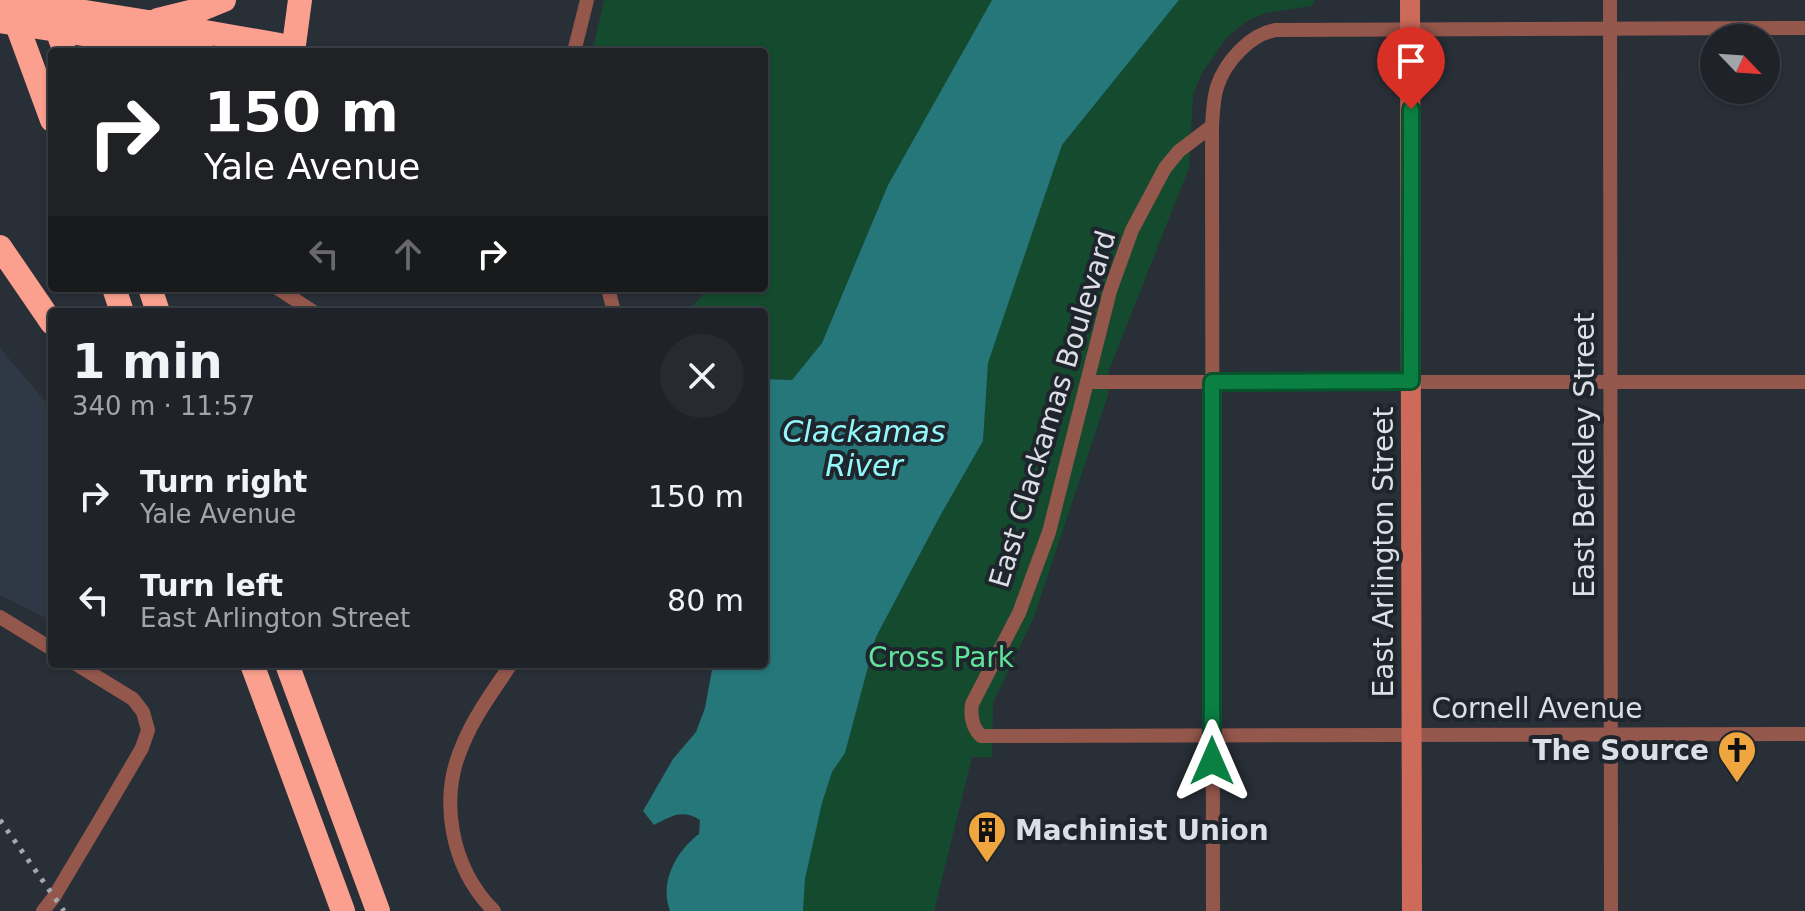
<!DOCTYPE html>
<html lang="en">
<head>
<meta charset="utf-8">
<style>
	body { margin:0; font-family:"DejaVu Sans",sans-serif; background:#272b31; color:#f1f3f6; height:100vh; display:flex; flex-direction:column; font-size:30px; white-space:nowrap }
	* { box-sizing:border-box; margin:0 }
	p { font-size:26px; color:#a1a4a8 }
	.icon { flex:none; width:44px; height:44px; fill:none; stroke:currentColor; stroke-width:2; stroke-linecap:round; stroke-linejoin:round }
	.map { position:relative; flex:1; overflow:hidden }
	.panel { position:absolute; left:48px; top:308px; width:720px; height:360px; display:flex; flex-direction:column; background:#1f2329; border-radius:8px; box-shadow:0 2px 6px #0004,0 0 0 2px #3c4046 }
	.panel>* { flex:none }
	.banner { position:absolute; left:48px; top:48px; width:720px; height:244px; border-radius:8px; box-shadow:0 2px 6px #0004,0 0 0 2px #3c4046; background:#202124; color:#fff; overflow:hidden }
	.needle { width:52px; rotate:115deg }
	.fabs { position:absolute; left:1700px; top:24px; display:grid; gap:16px }
	.fabs a { display:grid; place-items:center; width:80px; height:80px; border-radius:50%; background:#1f2329; box-shadow:0 2px 6px #0004,0 0 0 2px #3c4046; font-size:40px }
	.pin { position:absolute; display:grid; place-items:center; width:68px; height:68px; color:#fff; margin:-82px -34px; border-radius:50% 50% 50% 0; rotate:-45deg; box-shadow:0 0 8px #0007 }
	.pin .icon { rotate:45deg }
	.me { position:absolute; width:88px; margin:-44px; rotate:0deg; stroke-linejoin:round; filter:drop-shadow(0 0 6px #0008) }
	.turn { display:flex; align-items:center; gap:28px; height:168px; padding:0 24px; font-size:36px }
	.turn .icon { width:104px; height:104px; stroke-width:2.5 }
	.turn b { display:block; font-size:56px; line-height:68px }
	.lanes { display:flex; align-items:center; height:76px; padding:0 24px; background:#0003; justify-content:center; gap:40px; direction:ltr }
	.lanes .off { opacity:.35 }
	.round { display:grid; place-items:center; flex:none; width:84px; height:84px; border-radius:42px; background:#272b31 }
	.overview { display:flex; align-items:center; justify-content:space-between; height:136px; padding:0 24px }
	h1 { font-size:48px; font-weight:700; line-height:60px }
	ul { padding:0; list-style:none }
	li { display:flex; align-items:center; gap:24px; height:104px; padding:0 24px }
	li div { flex:1 }
	li b { display:block; font-size:30px }
	li em { font-style:normal }
	.map>svg:first-child { display:block }
</style>
</head>
<body>
<div class="map">
<svg width="1805" height="911" viewBox="0 0 1805 911">
	<rect width="100%" height="100%" fill="#292f37"/>
	<path fill="#2f3946" d="M0 348 49 406 52 415V621L0 595Z"/>
	<g fill="#144a2d">
		<path d="M604 0H992L888 185 822 343 792 380 764 379V312H687L702 296 703 288H764V52H592Z"/>
		<path d="M1179 0H1315L1312 6 1265 13 1247 21 1227 37 1202 73 1193 95 1189 168 1109 370 1108 395 1034 617 993 703 992 757H972L934 911H803L805 879 822 803 832 772 845 753 876 637 940 516 983 441 988 363 1062 145Z"/>
	</g>
	<path fill="#257779" d="M992 0H1179L1062 145 988 363 983 441 940 516 876 637 845 753 832 772 822 803 805 879 803 911H670C659 883 676 851 699 834L700 820C682 809 672 816 654 825L643 811 673 759 696 732 705 708 713 664H764V379L792 380 822 343 888 185Z"/>
	<g fill="none" stroke-linecap="round" stroke-linejoin="round">
		<g stroke="#94574c" stroke-width="14">
			<path d="M1610 0 1611 911"/>
			<path d="M574 52 587 0"/>
			<path d="M1212 126 1179 151 1165 168 1132 230 1110 291 1049 532 1019 613 972 704C970 717 972 727 981 736L1805 734"/>
			<path d="M277 288 314 312"/>
			<path d="M608 288 614 312"/>
			<path d="M1089 382H1805"/>
			<path d="M0 617 52 649"/>
			<path d="M43 911 54 897 101 818 142 748 148 730 143 712 133 699 76 664"/>
			<path d="M494 911C451 868 438 799 463 744 475 715 494 690 511 664"/>
			<path d="M1213 911 1212 126C1213 113 1213 100 1217 87 1225 62 1250 34 1276 30L1805 28"/>
		</g>
		<path stroke="#cd6a5a" stroke-width="20" d="M1410 0 1412 911"/>
		<g stroke="#fba08f" stroke-width="24">
			<path d="M10 6 52 120"/>
			<path d="M51 13 65 52"/>
			<path d="M158 20 202 9 224 0"/>
			<path d="M148 22 280 45 288 52"/>
			<path d="M109 38 203 52"/>
			<path d="M293 52 300 0"/>
			<path d="M0 247 52 323"/>
			<path d="M114 288 122 312"/>
			<path d="M150 288 158 312"/>
			<path d="M252 664 343 911"/>
			<path d="M287 664 378 911"/>
		</g>
		<path stroke="#a4a9b0" stroke-width="5" stroke-dasharray="4 8" stroke-linecap="butt" d="M0 820 64 911"/>
		<g stroke="#fba08f" stroke-width="24">
			<path d="M9 0 148 22"/>
			<path d="M0 21 109 38"/>
		</g>
	</g>
	<g fill="none" stroke-linecap="round" stroke-linejoin="round">
		<defs>
			<path id="route" d="M1212 761V382L1411 381V109"/>
		</defs>
		<use href="#route" stroke="#07532c" stroke-width="20"/>
		<use href="#route" stroke="#0b8043" stroke-width="14"/>
	</g>
	<defs>
		<symbol id="church-pin" viewBox="-11 -11 22 30"><path d="M0 17L-7.5 6A9.5 9.5 0 1 1 7.5 6Z" fill="#f0a63e" stroke="#1f252d"/><path d="M-1.2-6h2.4v3.5h3.3v2.4h-3.3V6h-2.4V-.1h-3.3v-2.4h3.3Z" fill="#111"/></symbol>
		<symbol id="building-pin" viewBox="-11 -11 22 30"><path d="M0 17L-7.5 6A9.5 9.5 0 1 1 7.5 6Z" fill="#f0a63e" stroke="#1f252d"/><path d="M-4-6H4V6H1V3H-1V6H-4ZM-2.5-4.3h1.7v1.8h-1.7ZM.8-4.3h1.7v1.8H.8ZM-2.5-1h1.7V.8h-1.7ZM.8-1h1.7V.8H.8Z" fill="#111"/></symbol>
	</defs>
	<g fill-rule="evenodd">
		<use href="#church-pin" x="1715" y="728" width="44" height="60"/>
		<use href="#building-pin" x="965" y="808" width="44" height="60"/>
	</g>
	<g text-anchor="middle" stroke-width="8" stroke-linejoin="round" paint-order="stroke">
		<g font-size="28" fill="#dce0e6" stroke="#1f252d">
			<text transform="translate(1052 409) rotate(-73)" y="10">East Clackamas Boulevard</text>
			<text transform="translate(1584 455) rotate(-90)" y="10">East Berkeley Street</text>
			<text transform="translate(1383 552) rotate(-90)" y="10">East Arlington Street</text>
			<text x="1537" y="718">Cornell Avenue</text>
		</g>
		<g font-size="28" fill="#60e49a" stroke="#1f252d">
			<text x="941" y="667">Cross Park</text>
		</g>
		<g font-size="28" font-weight="bold" fill="#dce0e6" stroke="#1f252d" text-anchor="end">
			<text x="1709" y="760">The Source</text>
			<text x="1015" y="840" text-anchor="start">Machinist Union</text>
		</g>
		<g font-size="30" font-style="italic" fill="#93f8fa" stroke="#1f252d">
			<text x="864" y="442">Clackamas<tspan x="864" dy="34">River</tspan></text>
		</g>
	</g>
</svg>
<div class="fabs">
<a><svg class="needle" viewBox="-14 -14 28 28"><path d="M0-13l5 13h-10z" fill="#e53935"/><path d="M0 13l5-13h-10z" fill="#a1a4a8"/></svg></a>
</div>
<div class="pin" style="left:1411px;top:109px;background:#d93025"><svg class="icon" aria-label="arrive" viewBox="0 0 24 24"><path d="M6 21V4h12l-3 4 3 4H6"/></svg></div>
<svg class="me" style="left:1212px;top:761px" viewBox="-20 -20 40 40"><path d="M0-17L14 15 0 8-14 15z" fill="#0b8043" stroke="#fff" stroke-width="4"/></svg>
<div class="banner">
<div class="turn"><svg class="icon" aria-label="right" viewBox="0 0 24 24"><path d="M7 20v-9h11M14 6l5 5-5 5"/></svg><div><b>150 m</b>Yale Avenue</div></div>
<div class="lanes"><svg class="icon off" aria-label="left" viewBox="0 0 24 24"><path d="M17 20v-9H6M10 6l-5 5 5 5"/></svg><svg class="icon off" aria-label="ahead" viewBox="0 0 24 24"><path d="M12 20V5M6 11l6-6 6 6"/></svg><svg class="icon" aria-label="right" viewBox="0 0 24 24"><path d="M7 20v-9h11M14 6l5 5-5 5"/></svg></div>
</div>
<section class="panel">
<div class="overview"><div><h1>1 min</h1><p>340 m · 11:57</p></div><a class="round"><svg class="icon" aria-label="close" viewBox="0 0 24 24"><path d="M6 6l12 12M18 6L6 18"/></svg></a></div>
<ul>
<li><svg class="icon" aria-label="right" viewBox="0 0 24 24"><path d="M7 20v-9h11M14 6l5 5-5 5"/></svg><div><b>Turn right</b><p>Yale Avenue</p></div><em>150 m</em></li>
<li><svg class="icon" aria-label="left" viewBox="0 0 24 24"><path d="M17 20v-9H6M10 6l-5 5 5 5"/></svg><div><b>Turn left</b><p>East Arlington Street</p></div><em>80 m</em></li>
</ul>
</section>
</div>
</body>
</html>
